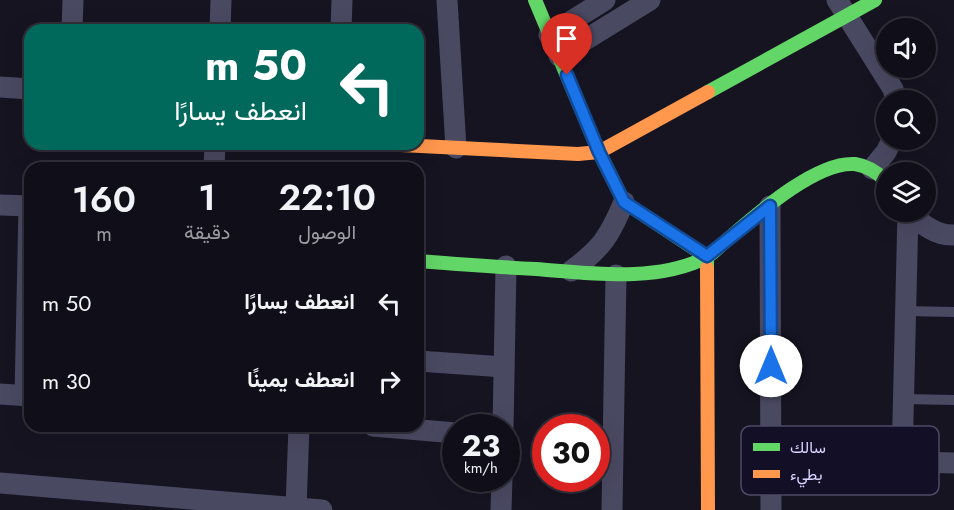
<!DOCTYPE html>
<html lang="ar">
<head>
<meta charset="utf-8">
<style>
	body { margin:0; font-family:Jost,Vazirmatn,sans-serif; background:#191822; color:#f1f3f6; direction:rtl; height:100vh; display:flex; flex-direction:column; font-size:22px; white-space:nowrap }
	* { box-sizing:border-box; margin:0 }
	p { font-size:20px; color:#9c9ca2 }
	.icon { flex:none; width:33px; height:33px; fill:none; stroke:currentColor; stroke-width:2; stroke-linecap:round; stroke-linejoin:round }
	.map { position:relative; flex:1; overflow:hidden; direction:ltr }
	.drawer { position:absolute; left:24px; top:162px; width:400px; height:270px; display:flex; flex-direction:column; background:#100f19; border-radius:18px; box-shadow:0 6px 24px #0002,0 0 0 2px #302f38; direction:rtl }
	.drawer>* { flex:none }
	.hud { position:absolute; left:24px; top:24px; width:400px; height:126px; border-radius:18px; box-shadow:0 6px 24px #0002,0 0 0 2px #302f38; direction:rtl; background:#00695c; color:#fff; overflow:hidden }
	.fabs { position:absolute; left:876px; top:18px; display:grid; gap:12px }
	.fabs a { display:grid; place-items:center; width:60px; height:60px; border-radius:50%; background:#100f19; box-shadow:0 6px 24px #0002,0 0 0 2px #302f38; font-size:30px }
	.speed { position:absolute; left:442px; top:414px; display:flex; gap:12px; font-size:30px; font-weight:700; text-align:center }
	.speed>* { display:grid; place-content:center; width:78px; height:78px; border-radius:50%; background:#100f19; box-shadow:0 6px 24px #0002,0 0 0 2px #302f38; line-height:1 }
	.speed small { font-size:15px; font-weight:400 }
	.speed .limit { border:9px solid #d22; background:#fff; color:#111 }
	.pin { position:absolute; display:grid; place-items:center; width:51px; height:51px; color:#fff; margin:-62px -26px; border-radius:50% 50% 50% 0; rotate:-45deg; box-shadow:0 0 6px #0007 }
	.pin .icon { rotate:45deg }
	.me { position:absolute; width:66px; margin:-33px; rotate:0deg; stroke-linejoin:round; filter:drop-shadow(0 0 4px #0008) }
	.turn { display:flex; align-items:center; gap:21px; height:126px; padding:0 18px; font-size:27px }
	.turn .icon { width:78px; height:78px; stroke-width:2.5 }
	.turn b { display:block; font-size:42px; line-height:51px }
	.eta { display:flex; justify-content:space-evenly; align-items:center; height:102px; text-align:center }
	.eta b { font-size:36px; font-weight:600; line-height:42px }
	ul { padding:0; list-style:none }
	li { display:flex; align-items:center; gap:18px; height:78px; padding:0 18px }
	li div { flex:1 }
	li b { display:block; font-size:22px }
	li em { font-style:normal }
	.map>svg:first-child { display:block }
</style>
</head>
<body>
<div class="map">
<svg width="954" height="510" viewBox="0 0 954 510">
	<rect width="100%" height="100%" fill="#161421"/>
	<g fill="none" stroke-linecap="round" stroke-linejoin="round">
		<g stroke="#4a4962" stroke-width="10">
			<path d="M905 311 954 312"/>
			<path d="M904 399 954 400"/>
		</g>
		<g stroke="#4a4962" stroke-width="21">
			<path d="M447 0 456 148"/>
			<path d="M837 0 893 89 896 100"/>
			<path d="M72 30 73 0"/>
			<path d="M220 30 221 0"/>
			<path d="M341 30 342 0"/>
			<path d="M549 35 605 0"/>
			<path d="M559 56 650 0"/>
			<path d="M0 87 30 89"/>
			<path d="M214 168 215 144"/>
			<path d="M872 169 886 152 892 140"/>
			<path d="M0 205 30 206"/>
			<path d="M770 206 771 510"/>
			<path d="M909 212C921 224 936 236 954 235"/>
			<path d="M571 271C602 248 609 237 624 202"/>
			<path d="M418 361 504 367"/>
			<path d="M0 394 30 396"/>
			<path d="M25 396 29 206"/>
			<path d="M373 426 456 433"/>
			<path d="M503 428 506 266"/>
			<path d="M771 458 954 463"/>
			<path d="M902 461 908 212"/>
			<path d="M0 483 322 510"/>
			<path d="M296 508 299 426"/>
			<path d="M501 510 502 478"/>
			<path d="M612 510 616 275"/>
		</g>
		<g stroke="#63d668" stroke-width="14">
			<path d="M535 0 599 152 624 202 707 257V268"/>
			<path d="M708 92 875 0"/>
			<path d="M418 261C457 264 497 267 536 269 590 273 657 283 707 257 715 252 721 245 728 239 756 215 816 161 855 164 868 166 877 172 886 181"/>
		</g>
		<g stroke="#ff974d" stroke-width="14">
			<path d="M381 144 578 154 599 152 708 92"/>
			<path d="M707 268 708 510"/>
		</g>
	</g>
	<g fill="none" stroke-linecap="round" stroke-linejoin="round">
		<defs>
			<path id="route" d="M567 75 599 152 624 202 707 256 770 206 771 366"/>
		</defs>
		<use href="#route" stroke="#114b97" stroke-width="15"/>
		<use href="#route" stroke="#1a73e8" stroke-width="10"/>
	</g>
	<rect x="741" y="426" width="198" height="69" rx="9" fill="#130f26" stroke="#4e4a67" stroke-width="1.5"/>
	<rect x="753" y="443" width="27" height="8" fill="#63d668"/>
	<rect x="753" y="470" width="27" height="8" fill="#ff974d"/>
	<g font-size="16" fill="#d9d4ff">
		<text x="790" y="453">سالك</text>
		<text x="790" y="480">بطيء</text>
	</g>
</svg>
<div class="fabs">
<a><svg class="icon" aria-label="sound" viewBox="0 0 24 24"><path d="M4 9h4l5-4v14l-5-4H4zM17 9q2 3 0 6"/></svg></a>
<a><svg class="icon" aria-label="search" viewBox="0 0 24 24"><circle cx="10" cy="10" r="6"/><path d="M15 15l6 6"/></svg></a>
<a><svg class="icon" aria-label="layers" viewBox="0 0 24 24"><path d="M12 4l9 5-9 5-9-5zM3 14l9 5 9-5"/></svg></a>
</div>
<div class="speed"><div>23<small>km/h</small></div><div class="limit">30</div></div>
<div class="pin" style="left:567px;top:75px;background:#d93025"><svg class="icon" aria-label="arrive" viewBox="0 0 24 24"><path d="M6 21V4h12l-3 4 3 4H6"/></svg></div>
<svg class="me" style="left:771px;top:366px" viewBox="-20 -20 40 40"><circle r="19" fill="#fff"/><path d="M0-13L10 11 0 6-10 11z" fill="#1a73e8"/></svg>
<div class="hud">
<div class="turn"><svg class="icon" aria-label="left" viewBox="0 0 24 24"><path d="M17 20v-9H6M10 6l-5 5 5 5"/></svg><div><b>50 m</b>انعطف يسارًا</div></div>
</div>
<section class="drawer">
<div class="eta">
<div><b>22:10</b><p>الوصول</p></div>
<div><b>1</b><p>دقيقة</p></div>
<div><b>160</b><p>m</p></div>
</div>
<ul>
<li><svg class="icon" aria-label="left" viewBox="0 0 24 24"><path d="M17 20v-9H6M10 6l-5 5 5 5"/></svg><div><b>انعطف يسارًا</b></div><em>50 m</em></li>
<li><svg class="icon" aria-label="right" viewBox="0 0 24 24"><path d="M7 20v-9h11M14 6l5 5-5 5"/></svg><div><b>انعطف يمينًا</b></div><em>30 m</em></li>
</ul>
</section>
</div>
</body>
</html>
